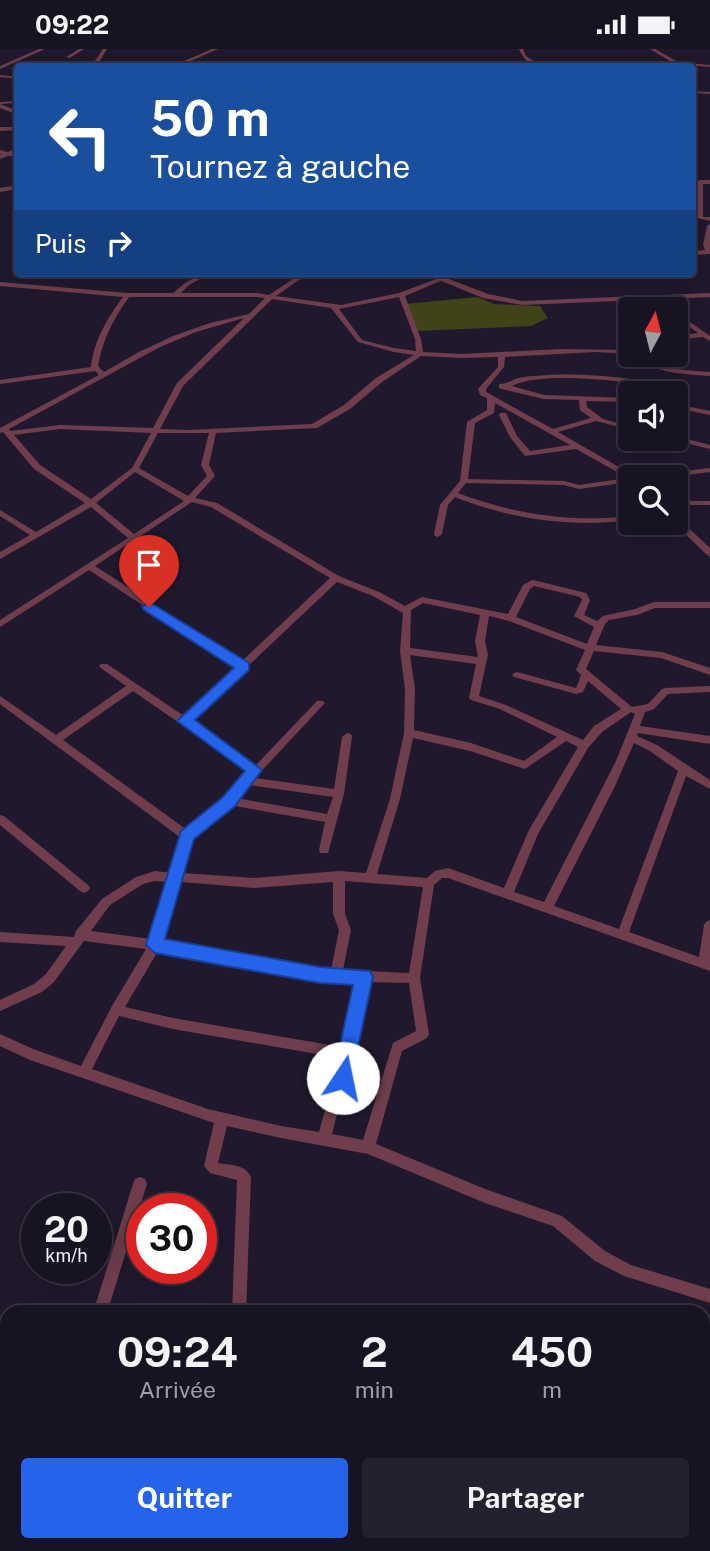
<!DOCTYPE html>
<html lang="fr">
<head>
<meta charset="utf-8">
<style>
	body { margin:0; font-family:"Public Sans",sans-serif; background:#25202f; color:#f1f3f6; height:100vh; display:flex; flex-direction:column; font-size:26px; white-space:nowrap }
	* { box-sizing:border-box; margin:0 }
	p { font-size:23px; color:#9f9ea5 }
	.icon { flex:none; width:38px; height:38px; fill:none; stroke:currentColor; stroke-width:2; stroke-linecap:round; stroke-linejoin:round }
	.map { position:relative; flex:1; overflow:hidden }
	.details { position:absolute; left:0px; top:1256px; width:710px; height:247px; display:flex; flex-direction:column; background:#181322; border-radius:21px 21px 0 0; box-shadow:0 4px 18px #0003,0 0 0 2px #363240 }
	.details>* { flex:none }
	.top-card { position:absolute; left:14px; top:14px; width:682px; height:214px; border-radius:7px; box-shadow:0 4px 18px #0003,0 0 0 2px #363240; background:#1a4fa0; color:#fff; overflow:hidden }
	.needle { width:46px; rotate:7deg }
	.buttons { position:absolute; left:618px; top:248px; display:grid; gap:14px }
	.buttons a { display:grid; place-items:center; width:70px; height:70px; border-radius:7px; background:#181322; box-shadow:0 4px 18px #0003,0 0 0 2px #363240; font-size:35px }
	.speed { position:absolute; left:21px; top:1144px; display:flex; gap:14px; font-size:35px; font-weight:700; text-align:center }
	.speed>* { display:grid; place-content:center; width:91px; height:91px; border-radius:50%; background:#181322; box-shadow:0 4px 18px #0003,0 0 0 2px #363240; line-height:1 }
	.speed small { font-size:18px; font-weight:400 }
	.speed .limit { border:10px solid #d22; background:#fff; color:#111 }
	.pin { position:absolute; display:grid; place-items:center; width:60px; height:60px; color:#fff; margin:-72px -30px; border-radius:50% 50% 50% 0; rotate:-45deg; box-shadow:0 0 7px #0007 }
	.pin .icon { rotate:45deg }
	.me { position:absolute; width:77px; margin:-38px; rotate:11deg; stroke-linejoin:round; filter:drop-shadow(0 0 5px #0008) }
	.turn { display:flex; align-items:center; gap:24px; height:147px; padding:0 21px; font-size:32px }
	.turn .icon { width:91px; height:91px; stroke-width:2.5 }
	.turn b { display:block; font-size:49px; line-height:60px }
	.then { display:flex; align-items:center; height:66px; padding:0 21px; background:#0003; gap:14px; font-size:26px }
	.eta { display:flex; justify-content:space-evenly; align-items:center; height:119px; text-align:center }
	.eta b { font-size:42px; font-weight:700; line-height:49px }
	.action { display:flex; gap:14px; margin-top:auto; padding:14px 21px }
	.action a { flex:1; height:80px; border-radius:7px; background:#2563eb; color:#fff; font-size:28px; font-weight:700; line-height:80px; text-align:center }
	.action a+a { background:#25202f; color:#f1f3f6 }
	.status { display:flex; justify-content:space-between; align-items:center; height:49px; padding:0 35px; background:#181322; direction:ltr }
	.status svg { height:19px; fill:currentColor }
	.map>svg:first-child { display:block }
</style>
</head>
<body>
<div class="status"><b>09:22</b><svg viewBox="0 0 49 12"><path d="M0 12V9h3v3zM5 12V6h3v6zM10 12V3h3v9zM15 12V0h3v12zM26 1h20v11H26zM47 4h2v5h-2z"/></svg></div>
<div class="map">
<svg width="710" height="1502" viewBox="0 0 710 1502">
	<rect width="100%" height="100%" fill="#20192d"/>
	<path fill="#3f4317" d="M477 248 494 255 540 257 548 269 531 277 417 282 406 255Z"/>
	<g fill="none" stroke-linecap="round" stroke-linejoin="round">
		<g fill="#6f3d4b" fill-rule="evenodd">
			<path d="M39 0H45L0 20V17Z"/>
			<path d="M79 0H84L70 9 66 8Z"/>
			<path d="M103 0H107L96 18H91Z"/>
			<path d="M212 0H218L177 18H170Z"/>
			<path d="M519 0H523L526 7 543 18C531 18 523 10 519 0Z"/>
			<path d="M650 0H655L678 13 710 16V18L675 15Z"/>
			<path d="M0 26 18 28V30L0 28Z"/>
			<path d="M693 42 710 43V45L693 44Z"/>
			<path d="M18 52V54L0 55V53Z"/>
			<path d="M0 78H18V81L0 82Z"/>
			<path d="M0 101 18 106V109L0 105Z"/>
			<path d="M700 131H710V135H703V168H710V172L697 169V133Z"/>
			<path d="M18 136V140L0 143V139Z"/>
			<path d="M710 175V205L693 206V202L705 201 703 196 707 177Z"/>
			<path d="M203 224H211L189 236 181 244H257L269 246 302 224H309L276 247 341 256 399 244 439 229H443V231L405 247 421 290 423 303 461 305 562 300 630 301V305L596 303 505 308 504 318 486 340V343L553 380 591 369 580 361 579 351 544 350 502 340 499 339V335C506 335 509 333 515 330 521 328 529 327 536 327 583 322 632 330 678 336L682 338 678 340C638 335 546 320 512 337L544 346 630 349V353L586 352 587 358 603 370 630 377V381L596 372 558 383 638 429H630V433L579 440 564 436 466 434 458 444C513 465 572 474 630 467V471C571 479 510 470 455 448L448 456 442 485 438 488 435 487 434 485 440 456 460 432 467 373 487 361V349L480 346 478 340 498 318V308L461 309 421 307 382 333 350 360 317 379 216 384 209 416 215 427 195 449 217 454 339 527 379 543 405 557 422 548 508 565 523 536 530 532 533 531 586 544 590 551 584 566 597 572 603 567 635 560 654 553H710V559H655L637 566 609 571 605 575 596 596 662 603 710 619V626L661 609 594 602 586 620 632 658 648 655 662 640 665 639 710 637V643L668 645 654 660 645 663 640 677 710 687V695L638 684 637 687 657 696 710 731V740L686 727 629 883 699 908 704 876 706 873 710 871V922L448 829H442L434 836 420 929 429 985 427 989 402 1002 376 1095 485 1140 562 1167 605 1202 631 1216 710 1240V1254L624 1227 595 1212 553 1177 485 1154 368 1105 281 1089 227 1077 218 1114C230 1116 245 1115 251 1128L246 1264H232L237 1131 210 1124 204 1117 214 1074 30 1011 0 997V985L33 1000 81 1017 112 957 146 900 84 892 54 933 42 943 0 962V951L34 935 46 925 66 897 0 893V883L74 888 76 882 102 850 136 828 155 822 173 824 181 789 0 655V647L56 686 126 637 101 619 99 617 101 615H107L184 667 237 618 89 521 0 578V571L128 489 91 458 0 510V503L30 486 0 467V461L36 483 85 454 34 420 3 383 0 384V379L99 326 95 322 0 335V331L91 318C94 291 107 270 123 248L0 237V233L127 244H173L185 234ZM129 248H257L265 249 249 265 210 274 173 287 137 304 104 323 98 317C103 290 113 270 129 248ZM399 248 415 290 416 302 394 299 362 291 339 260ZM272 250 331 259 358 293 394 303 414 306 376 329 344 356 312 375 189 381 160 380 183 337ZM244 269 177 334 153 379 60 376 10 382 9 380 160 298 196 283ZM495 354 570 396 530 402 517 387 506 364H500L499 366 510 388 525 407 576 400 628 429 579 436 564 432 468 430 475 374 494 364ZM60 380 151 384 132 419 91 450 40 416 14 386ZM158 384H209L201 416 207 427 188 447 139 419ZM135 423 184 452 134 485 96 454ZM192 453 211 458 330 529 242 612 95 517ZM337 533 373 547 403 564 400 602 405 640 404 684 390 750 366 824 339 822 254 829 184 824 192 789 229 756 325 773 319 801 320 804H328L344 745 352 688 351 685 347 684 342 688 334 740 255 729 323 656 325 654 323 652H317L256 716 191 672 245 621 247 620 248 617ZM534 537 580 548 582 551 574 567 594 578 587 595 516 568 530 540ZM423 554 480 566 475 592 478 608 410 599 411 561ZM489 567 509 572 585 601 576 621 581 626 576 639 517 623 514 624 512 626 514 628 576 645 583 643 588 632 621 660 594 677 583 691 506 656 479 647 488 606 485 592ZM410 606 476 615 469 649 471 651 500 660 557 688 524 712 471 694 414 681 415 640ZM133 642 250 723 187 781 63 691ZM631 663 635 665 616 712 544 853 514 843 538 785 588 699 602 683ZM413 689 470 702 525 720 566 692 578 698 529 781 504 839 448 819 435 822 427 829 377 825 400 750ZM634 694 650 702 678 722 619 880 554 857 615 737ZM249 736 333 748 327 765 236 749ZM155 832 170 833 151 890 91 882 110 856 143 835ZM345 832 423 838 409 924 343 921 351 881 345 865ZM181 833 254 839 333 833V865L339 881 331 921H320L162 892ZM158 902 320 931 356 932 342 998 173 969 125 958ZM368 933 409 934 416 982 393 994 363 1091 332 1085 353 1005ZM119 967 173 980 340 1009 319 1083 281 1077 208 1060 92 1020Z"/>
			<path d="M460 224H476L452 229 449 227Z"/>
			<path d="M655 246 657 247 674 261H667L653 249V247Z"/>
			<path d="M676 263 710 287V292L703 288 676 291V287L698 284 676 268Z"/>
			<path d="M625 283H630V287L623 286V284Z"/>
			<path d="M634 306C645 306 654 314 665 318 679 321 695 322 710 323V327C684 325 655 325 634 306Z"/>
			<path d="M676 355 710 362V366L676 359Z"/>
			<path d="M676 387 710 396V400L673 391 676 390Z"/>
			<path d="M710 419V423L665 429H639L643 427Z"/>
			<rect x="676" y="452" width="34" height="4"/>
			<path d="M676 469 679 470 710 499V507L707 506 674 474H676Z"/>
			<path d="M0 766 4 767 88 836 90 839 88 842 84 844 80 842 0 776Z"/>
			<path d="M140 1128 145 1130 147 1135 107 1264H93L133 1135 135 1130Z"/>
			<path d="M0 1302 7 1303V1319L0 1318Z"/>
			<path d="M704 1364 710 1366V1382L704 1380Z"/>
			<rect x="18" y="1496" width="16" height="6"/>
			<path d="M289 1496H305L304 1502H288Z"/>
			<path d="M437 1496H453L454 1502H438Z"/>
			<path d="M560 1496H576L578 1502H562Z"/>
			<path d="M656 1496H672L674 1502H658Z"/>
		</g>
		<g fill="#6f3d4b" fill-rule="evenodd">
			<path d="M0 55 18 62V66L0 59Z"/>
			<path d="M18 99V103L0 110V106Z"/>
			<path d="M422 224H433L488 245 522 252 710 244V248L522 256 483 249Z"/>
		</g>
	</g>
	<path fill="#2563eb" stroke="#184099" stroke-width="2" d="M149 553 249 614V621L195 671 262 721 235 757 194 790 165 890 320 918 370 922 373 928 350 1035 343 1038 336 1035 333 1029 353 936 320 934 155 904 146 896 181 782 223 748 245 722 177 672 234 619 144 561 142 558Z"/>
</svg>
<div class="buttons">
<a><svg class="needle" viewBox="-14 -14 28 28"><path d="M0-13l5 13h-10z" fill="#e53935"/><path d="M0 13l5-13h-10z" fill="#9f9ea5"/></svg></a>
<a><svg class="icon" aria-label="sound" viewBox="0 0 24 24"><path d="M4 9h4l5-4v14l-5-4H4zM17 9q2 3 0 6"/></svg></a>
<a><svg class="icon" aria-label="search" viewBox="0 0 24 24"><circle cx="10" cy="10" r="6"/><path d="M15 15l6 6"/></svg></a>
</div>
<div class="speed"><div>20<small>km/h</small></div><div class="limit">30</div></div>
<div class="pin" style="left:149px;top:558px;background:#d93025"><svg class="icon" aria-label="arrive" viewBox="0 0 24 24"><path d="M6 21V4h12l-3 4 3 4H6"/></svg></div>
<svg class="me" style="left:343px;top:1029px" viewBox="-20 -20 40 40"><circle r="19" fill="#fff"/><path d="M0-13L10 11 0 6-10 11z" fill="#2563eb"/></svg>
<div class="top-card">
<div class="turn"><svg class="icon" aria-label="left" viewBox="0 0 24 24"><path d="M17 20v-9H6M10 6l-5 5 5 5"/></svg><div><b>50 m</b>Tournez à gauche</div></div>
<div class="then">Puis<svg class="icon" aria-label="right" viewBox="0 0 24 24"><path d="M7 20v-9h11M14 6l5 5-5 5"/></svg></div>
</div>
<section class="details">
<div class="eta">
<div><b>09:24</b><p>Arrivée</p></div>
<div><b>2</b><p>min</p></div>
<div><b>450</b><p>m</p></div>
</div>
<div class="action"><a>Quitter</a><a>Partager</a></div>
</section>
</div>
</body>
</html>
